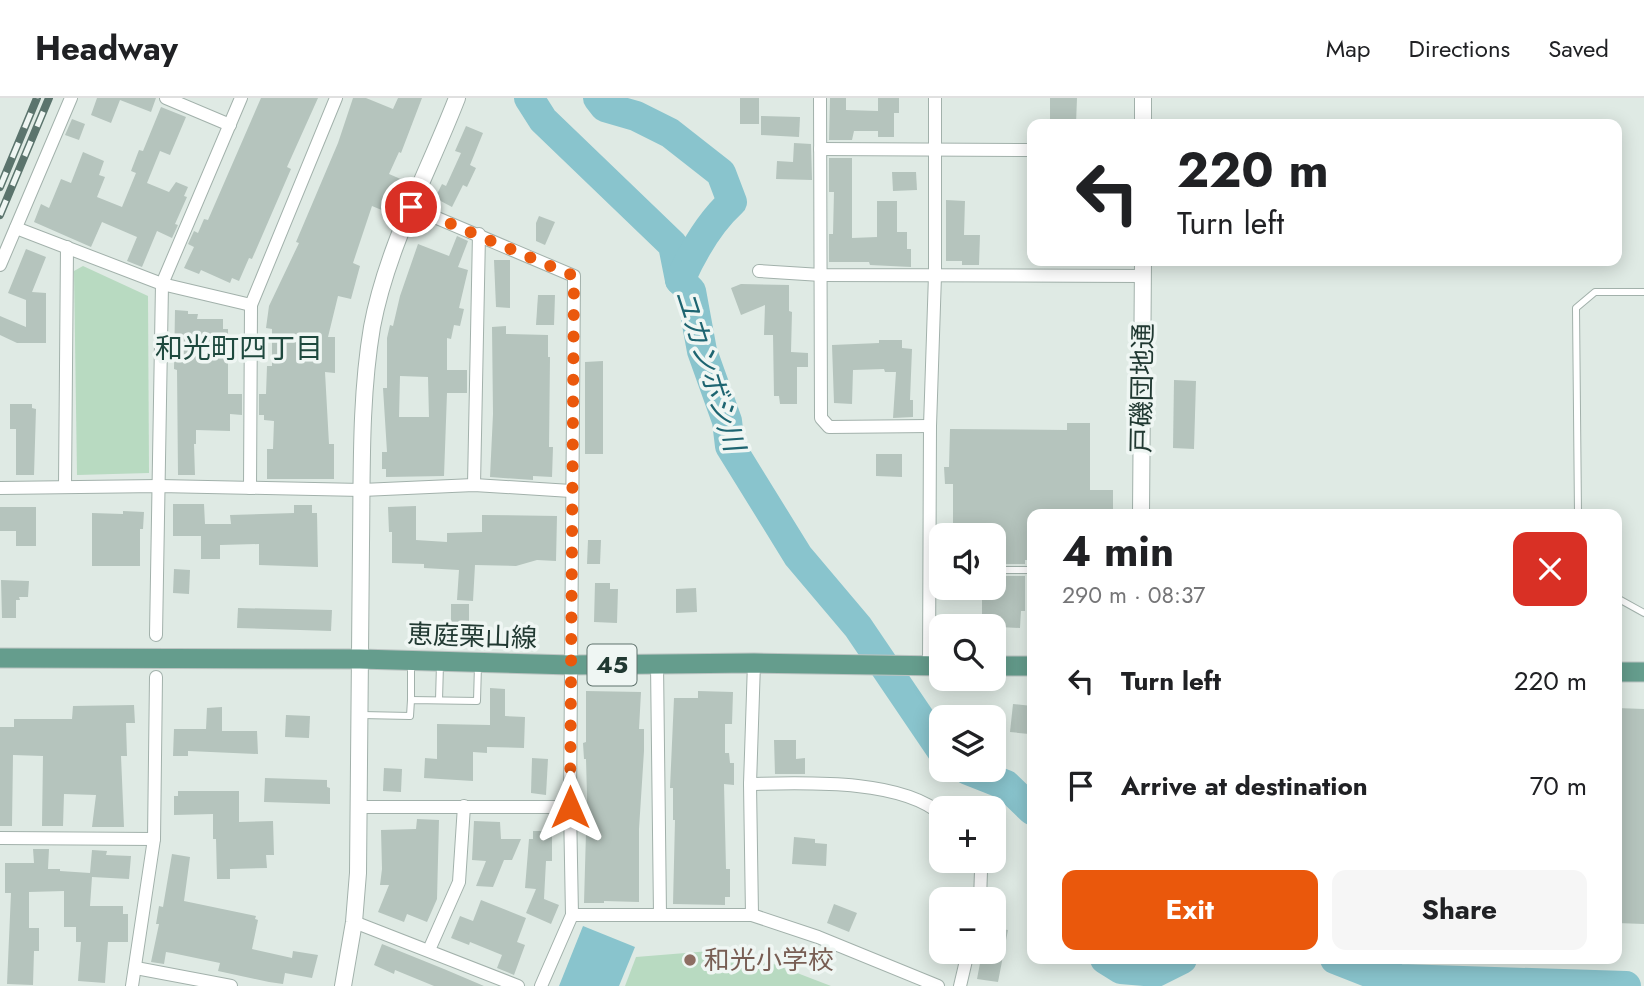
<!DOCTYPE html>
<html lang="en">
<head>
<meta charset="utf-8">
<style>
	body { margin:0; font-family:Jost,"Noto Sans JP",sans-serif; background:#f6f6f6; color:#202124; height:100vh; display:flex; flex-direction:column; font-size:26px; white-space:nowrap }
	* { box-sizing:border-box; margin:0 }
	p { font-size:23px; color:#757577 }
	.icon { flex:none; width:38px; height:38px; fill:none; stroke:currentColor; stroke-width:2; stroke-linecap:round; stroke-linejoin:round }
	.map { position:relative; flex:1; overflow:hidden }
	.sheet { position:absolute; left:1027px; top:411px; width:595px; height:455px; display:flex; flex-direction:column; background:#fff; border-radius:14px; box-shadow:0 4px 18px #0003 }
	.sheet>* { flex:none }
	.guide { position:absolute; left:1027px; top:21px; width:595px; height:147px; border-radius:14px; box-shadow:0 4px 18px #0003; background:#fff; color:#202124; overflow:hidden }
	.fabs { position:absolute; left:929px; top:425px; display:grid; gap:14px }
	.fabs a { display:grid; place-items:center; width:77px; height:77px; border-radius:14px; background:#fff; box-shadow:0 4px 18px #0003; font-size:35px }
	.pin { position:absolute; display:grid; place-items:center; width:60px; height:60px; color:#fff; margin:-30px; border:4px solid #fff; border-radius:50%; box-shadow:0 2px 7px #0007 }
	.me { position:absolute; width:77px; margin:-38px; rotate:0deg; stroke-linejoin:round; filter:drop-shadow(0 0 5px #0008) }
	.turn { display:flex; align-items:center; gap:24px; height:147px; padding:0 35px; font-size:32px }
	.turn .icon { width:91px; height:91px; stroke-width:2.5 }
	.turn b { display:block; font-size:49px; line-height:60px }
	.round { display:grid; place-items:center; flex:none; width:74px; height:74px; border-radius:14px; background:#f6f6f6 }
	.head { display:flex; align-items:center; justify-content:space-between; height:119px; padding:0 35px }
	h1 { font-size:42px; font-weight:700; line-height:52px }
	.primary-button { display:flex; gap:14px; margin-top:auto; padding:14px 35px }
	.primary-button a { flex:1; height:80px; border-radius:14px; background:#ea580c; color:#fff; font-size:28px; font-weight:700; line-height:80px; text-align:center }
	.primary-button a+a { background:#f6f6f6; color:#202124 }
	ul { padding:0; list-style:none }
	li { display:flex; align-items:center; gap:21px; height:105px; padding:0 35px }
	li div { flex:1 }
	li b { display:block; font-size:26px }
	li em { font-style:normal }
	header { display:flex; align-items:center; gap:42px; box-sizing:border-box; height:98px; padding:0 35px; background:#fff; border-bottom:2px solid #e0e0e0 }
	header strong { font-size:33px }
	nav { display:flex; gap:38px; margin-inline-start:auto; font-size:24px }
	.map>svg:first-child { display:block }
</style>
</head>
<body>
<header>
<strong>Headway</strong>
<nav><a>Map</a><a>Directions</a><a>Saved</a></nav>
</header>
<div class="map">
<svg width="1644" height="888" viewBox="0 0 1644 888">
	<rect width="100%" height="100%" fill="#dfeae4"/>
	<g fill="#b8dac1">
		<path d="M83 168 148 198 149 375 77 377 74 173Z"/>
		<path d="M735 851 831 888H625L636 859Z"/>
	</g>
	<path fill="#89c4cd" d="M583 828 635 849 619 888H559Z"/>
	<g fill="none" stroke-linecap="round" stroke-linejoin="round">
		<g stroke="#89c4cd" stroke-width="30">
			<path d="M529 0 543 22 673 147 680 182"/>
			<path d="M598 0 605 9 636 18 670 35 721 75 732 104C709 125 693 153 680 182L691 193 702 253 727 323 730 348 798 458 858 529 942 653"/>
			<path d="M968 672 1006 687 1032 712"/>
			<path d="M1105 861 1121 871 1156 874 1182 861"/>
			<path d="M1335 861 1373 876 1400 881 1626 888"/>
		</g>
	</g>
	<g fill="#b5c4bd" fill-rule="evenodd">
		<path d="M97 0H156L151 14 120 2 111 25 91 17Z"/>
		<path d="M261 0H318L287 69 291 71 252 161 249 160 239 183 232 180 230 185 201 172 199 176 184 170 194 149 188 146 194 133 198 135 204 121 208 122Z"/>
		<path d="M353 0H366L393 11 398 0H422L401 55 399 54 389 76 403 82 389 115 372 108 353 165 360 168 351 201 338 198 328 239H335V275L325 274 329 346H334V381H267V351H273L274 323 264 322V317H259V296H266L267 268H272V231L266 230 269 208 299 145 296 144 338 45Z"/>
		<rect x="740" y="0" width="19" height="26"/>
		<path d="M830 0H846V12L878 13V0H899V15H894V39H878V33H854L852 42H829Z"/>
		<path d="M1050 0H1077L1076 26H1050Z"/>
		<path d="M161 9 186 19 170 57 160 53 147 85 169 94 176 84 188 89 184 98 187 99 175 126 178 127 172 140 157 133 142 169 127 163 137 139 102 124 91 149 34 124 41 106 49 110 61 81 71 85 83 54 104 63 99 77 105 79 97 99 122 109 136 75 131 73 139 52 143 53Z"/>
		<path d="M761 18 800 19 799 39 761 37Z"/>
		<path d="M72 21 85 26 79 42 65 37Z"/>
		<path d="M466 28 483 35 470 67 476 70 467 89 463 87 452 109 435 100 442 86 446 88 461 55 455 53Z"/>
		<path d="M794 45 811 46 812 82 776 81 777 63 793 64Z"/>
		<path d="M829 60H852V140L877 139V103H897V134H907V151H911V169L870 167 869 164H829V136H833L834 94H829Z"/>
		<path d="M892 74H916L917 92 893 93Z"/>
		<path d="M946 102 965 103 964 137H980L979 167H962V163H946Z"/>
		<path d="M539 118 555 124 545 147 536 143V125Z"/>
		<path d="M457 138 468 143 458 169 468 172 459 210 464 211 460 228 454 227 451 241 447 240V272H467V295H447L444 378 386 379V371H382V354H387L383 290H387V240L390 227 393 228 400 198 418 146 449 158ZM400 278 428 279 429 319H399Z"/>
		<path d="M26 151 46 159 32 194 46 195V245H17L0 237V218L26 229V202L8 195Z"/>
		<path d="M494 162H510V210L496 209Z"/>
		<path d="M741 186 789 187V213L792 214 791 254 808 255V269H797V306H780L779 298H774L773 237H764L765 207 741 217 731 190Z"/>
		<path d="M538 197H555L554 227H536Z"/>
		<path d="M175 212 188 213V216H198L197 221H223V231H228V296H242V317L230 316V333L196 332V346H194L195 377H178L177 272 174 271Z"/>
		<path d="M506 228V236L548 237V259H550L549 349H553L552 379 533 378V382L490 379 493 316 492 229Z"/>
		<path d="M879 242H902V250L912 251 910 302H913V319L893 320 896 274H885L884 271 853 272 852 306 834 305 832 247 879 245Z"/>
		<path d="M603 263V356H585V264Z"/>
		<path d="M1174 282 1196 283 1194 351 1173 350Z"/>
		<path d="M10 306H32V310L36 311 34 377H16V331H10Z"/>
		<path d="M1067 325H1090V392H1113V416H1032V462H1025V466H994V428H953V386H945L944 369H949L950 331 1067 332Z"/>
		<path d="M876 356H902V379L876 378Z"/>
		<path d="M173 406H204L205 426H231L230 417 294 415V407H312V415H317L318 469 259 467V446L220 447V461H201V438H173Z"/>
		<path d="M416 408V442L447 444V435L482 434V417L557 418 556 463 537 462 516 468 475 467 473 503 457 502 459 472 424 470V466L392 465V434H389L388 409Z"/>
		<path d="M0 409H36V448H16V433H0Z"/>
		<path d="M123 413 144 414 143 431H140V468H92V415L123 416Z"/>
		<path d="M588 442H601L600 466H587Z"/>
		<path d="M174 471 190 472 189 496 173 495Z"/>
		<path d="M994 478H1025V513H1021L1020 530 982 528V490H994Z"/>
		<path d="M1 482 29 483 28 499H19L20 502H16V520H2Z"/>
		<path d="M595 485H610V491H618L617 525 594 524Z"/>
		<path d="M696 490 697 514 676 515V491Z"/>
		<rect x="451" y="506" width="18" height="25"/>
		<path d="M238 510 332 512 331 533 237 530Z"/>
		<path d="M490 590 505 591V618L525 619 524 650 487 649V655L473 654V683L424 680 425 660 437 661V626L490 627Z"/>
		<path d="M586 593 641 594 639 631H644V653L639 731V804L604 803V805H584L587 699 586 661H584L583 645 586 644Z"/>
		<path d="M698 593 733 594 732 626H725V655H729L730 665H734V687L724 686 726 771H730V799H725V807L673 806 675 722H673V690H670L674 600H698Z"/>
		<path d="M1013 606 1032 608 1029 636 1010 634Z"/>
		<path d="M134 607 135 625H126L127 658H121L124 729H92L96 697 64 696 63 728H42L43 658 13 657 12 728H0V629H14V621H72L73 608Z"/>
		<path d="M222 609V633H257L258 656 188 653V658H173L174 631H206L207 610Z"/>
		<path d="M1617 610 1644 611V826L1617 825Z"/>
		<path d="M286 617 310 618 309 640 285 639Z"/>
		<path d="M774 642H796V661L805 660V676H775Z"/>
		<path d="M532 660 548 661 546 697 531 695Z"/>
		<path d="M384 670 402 671 401 694 383 693Z"/>
		<path d="M265 680 327 682V689L330 690V706L264 704Z"/>
		<path d="M178 693H239V724L273 723 274 757H266L267 770 230 771V781H217L216 741H213V716L174 717V698H178Z"/>
		<path d="M417 721 439 722 437 801 427 824 407 816 404 824 378 814 389 787H380L382 771 381 732 416 731Z"/>
		<path d="M474 723 500 724 501 741H521L512 762H504L493 789 476 788 486 763 472 762Z"/>
		<path d="M533 733H552V763H546L544 801 559 807 551 826 526 815 536 791 525 790 529 741H533Z"/>
		<path d="M794 739 815 741V745L827 746 826 768 792 766Z"/>
		<path d="M33 751H49L48 771H60V773L90 775 92 752 107 753 106 757 131 758 129 781 92 779 90 808H123V816H128V844H108L105 885 78 883 81 844H76V829H64V793L29 794V830H39V853H34L33 887 7 886 11 795H5V765H34Z"/>
		<path d="M172 756 190 759 184 803 256 818 255 821 258 822 252 851 292 860 293 853 318 857 312 880 285 875 283 886 269 884 218 873 220 865 172 855 166 854 164 866 151 864 159 826H156L159 808 163 809Z"/>
		<path d="M481 802 526 820 517 844 525 847 514 877 497 870 502 857 470 844 469 847 451 840 460 818 473 823Z"/>
		<path d="M834 806 857 815 849 834 827 825Z"/>
		<path d="M994 830 1008 832 998 884 977 881 981 860 994 863Z"/>
		<path d="M382 846 444 871 484 888H434L395 872 394 876 374 867Z"/>
	</g>
	<g fill="none" stroke-linecap="round" stroke-linejoin="round">
		<defs>
			<g id="service">
				<path d="M1578 416 1576 210 1595 194H1644"/>
				<path d="M994 472H1032"/>
				<path d="M1617 500 1644 515"/>
				<path d="M411 602V565"/>
				<path d="M439 602 440 566"/>
				<path d="M362 617 410 618 411 602 477 603 478 567"/>
			</g>
			<g id="minor">
				<path d="M166 0 230 27"/>
				<path d="M820 0 821 320 829 329 930 328"/>
				<path d="M820 51 1032 52"/>
				<path d="M411 109 574 178 570 709 572 817 541 888"/>
				<path d="M16 130 162 186 251 207"/>
				<path d="M0 167 71 0"/>
				<path d="M759 173 821 177 1143 178"/>
				<path d="M474 387 479 136"/>
				<path d="M65 389 67 149"/>
				<path d="M0 390 159 388 362 392 474 387 571 393"/>
				<path d="M250 390 251 207 336 0"/>
				<path d="M156 537 162 186 241 0"/>
				<path d="M657 566 660 817"/>
				<path d="M929 568 930 328 935 177V0"/>
				<path d="M750 686C803 685 900 680 942 717"/>
				<path d="M358 709H570"/>
				<path d="M0 740 154 741"/>
				<path d="M974 763 981 773 980 802"/>
				<path d="M572 817H752L818 839 938 888"/>
				<path d="M752 817 750 686 754 565"/>
				<path d="M354 824 518 888"/>
				<path d="M429 852 459 784 464 708"/>
				<path d="M136 870 231 888"/>
				<path d="M132 888 154 741 156 579"/>
				<path d="M960 888 968 854"/>
			</g>
			<g id="tertiary">
				<path d="M1143 26V0"/>
				<path d="M1141 416 1143 163"/>
				<path d="M343 888 354 824 358 775C359 666 360 556 361 446 362 374 360 300 372 229 387 149 428 75 457 0"/>
			</g>
			<g id="primary">
				<path d="M0 560 360 561 571 567 754 565 942 568"/>
				<path d="M994 568H1032"/>
				<path d="M1617 574H1644"/>
			</g>
		</defs>
		<use href="#service" stroke="#a2b1ab" stroke-width="8"/>
		<use href="#minor" stroke="#a2b1ab" stroke-width="14"/>
		<use href="#tertiary" stroke="#a2b1ab" stroke-width="18"/>
		<use href="#primary" stroke="#bcc4c2" stroke-width="21"/>
		<use href="#service" stroke="#fff" stroke-width="6"/>
		<use href="#minor" stroke="#fff" stroke-width="12"/>
		<use href="#tertiary" stroke="#fff" stroke-width="16"/>
		<use href="#primary" stroke="#659d8d" stroke-width="19"/>
		<defs>
			<g id="rail">
				<path d="M0 89 37 0"/>
				<path d="M0 117 49 0"/>
			</g>
		</defs>
		<use href="#rail" stroke="#5b746d" stroke-width="8"/>
		<use href="#rail" stroke="#eff6f3" stroke-width="5" stroke-dasharray="16" stroke-linecap="butt"/>
	</g>
	<g fill="none" stroke-linecap="round" stroke-linejoin="round">
		<path stroke="#ea580c" stroke-width="12" stroke-dasharray="0 21.6" d="M411 109 574 178 570 709"/>
	</g>
	<circle fill="#8d6e63" stroke="#eff6f3" stroke-width="2.5" cx="690" cy="862" r="7"/>
	<g text-anchor="middle" stroke-width="7" stroke-linejoin="round" paint-order="stroke">
		<rect fill="#eff6f3" stroke="#5f726c" stroke-width="2" x="587.5" y="546.5" width="49" height="41" rx="5"/>
		<g font-size="24" font-weight="bold" fill="#213932">
			<text x="612" y="575">45</text>
		</g>
		<g font-size="26" fill="#213932" stroke="#eff6f3">
			<text transform="translate(1142 290) rotate(-89)" y="9">戸磯団地通</text>
			<text transform="translate(472 538) rotate(2)" y="9">恵庭栗山線</text>
		</g>
		<g font-size="26" fill="#785e54" stroke="#eff6f3" text-anchor="start">
			<text x="704" y="871">和光小学校</text>
		</g>
		<g font-size="28" fill="#1e493e" stroke="#eff6f3">
			<text x="239" y="260">和光町四丁目</text>
		</g>
		<g font-size="28" font-style="italic" fill="#1e6571" stroke="#eff6f3">
			<text transform="translate(710 272) rotate(72)" y="10">ユカンボシ川</text>
		</g>
	</g>
</svg>
<div class="fabs">
<a><svg class="icon" aria-label="sound" viewBox="0 0 24 24"><path d="M4 9h4l5-4v14l-5-4H4zM17 9q2 3 0 6"/></svg></a>
<a><svg class="icon" aria-label="search" viewBox="0 0 24 24"><circle cx="10" cy="10" r="6"/><path d="M15 15l6 6"/></svg></a>
<a><svg class="icon" aria-label="layers" viewBox="0 0 24 24"><path d="M12 4l9 5-9 5-9-5zM3 14l9 5 9-5"/></svg></a>
<a>+</a>
<a>−</a>
</div>
<div class="pin" style="left:411px;top:109px;background:#d93025"><svg class="icon" aria-label="arrive" viewBox="0 0 24 24"><path d="M6 21V4h12l-3 4 3 4H6"/></svg></div>
<svg class="me" style="left:570px;top:709px" viewBox="-20 -20 40 40"><path d="M0-17L14 15 0 8-14 15z" fill="#ea580c" stroke="#fff" stroke-width="4"/></svg>
<div class="guide">
<div class="turn"><svg class="icon" aria-label="left" viewBox="0 0 24 24"><path d="M17 20v-9H6M10 6l-5 5 5 5"/></svg><div><b>220 m</b>Turn left</div></div>
</div>
<section class="sheet">
<div class="head"><div><h1>4 min</h1><p>290 m · 08:37</p></div><a class="round" style="background:#d93025;color:#fff"><svg class="icon" aria-label="close" viewBox="0 0 24 24"><path d="M6 6l12 12M18 6L6 18"/></svg></a></div>
<ul>
<li><svg class="icon" aria-label="left" viewBox="0 0 24 24"><path d="M17 20v-9H6M10 6l-5 5 5 5"/></svg><div><b>Turn left</b></div><em>220 m</em></li>
<li><svg class="icon" aria-label="arrive" viewBox="0 0 24 24"><path d="M6 21V4h12l-3 4 3 4H6"/></svg><div><b>Arrive at destination</b></div><em>70 m</em></li>
</ul>
<div class="primary-button"><a>Exit</a><a>Share</a></div>
</section>
</div>
</body>
</html>
